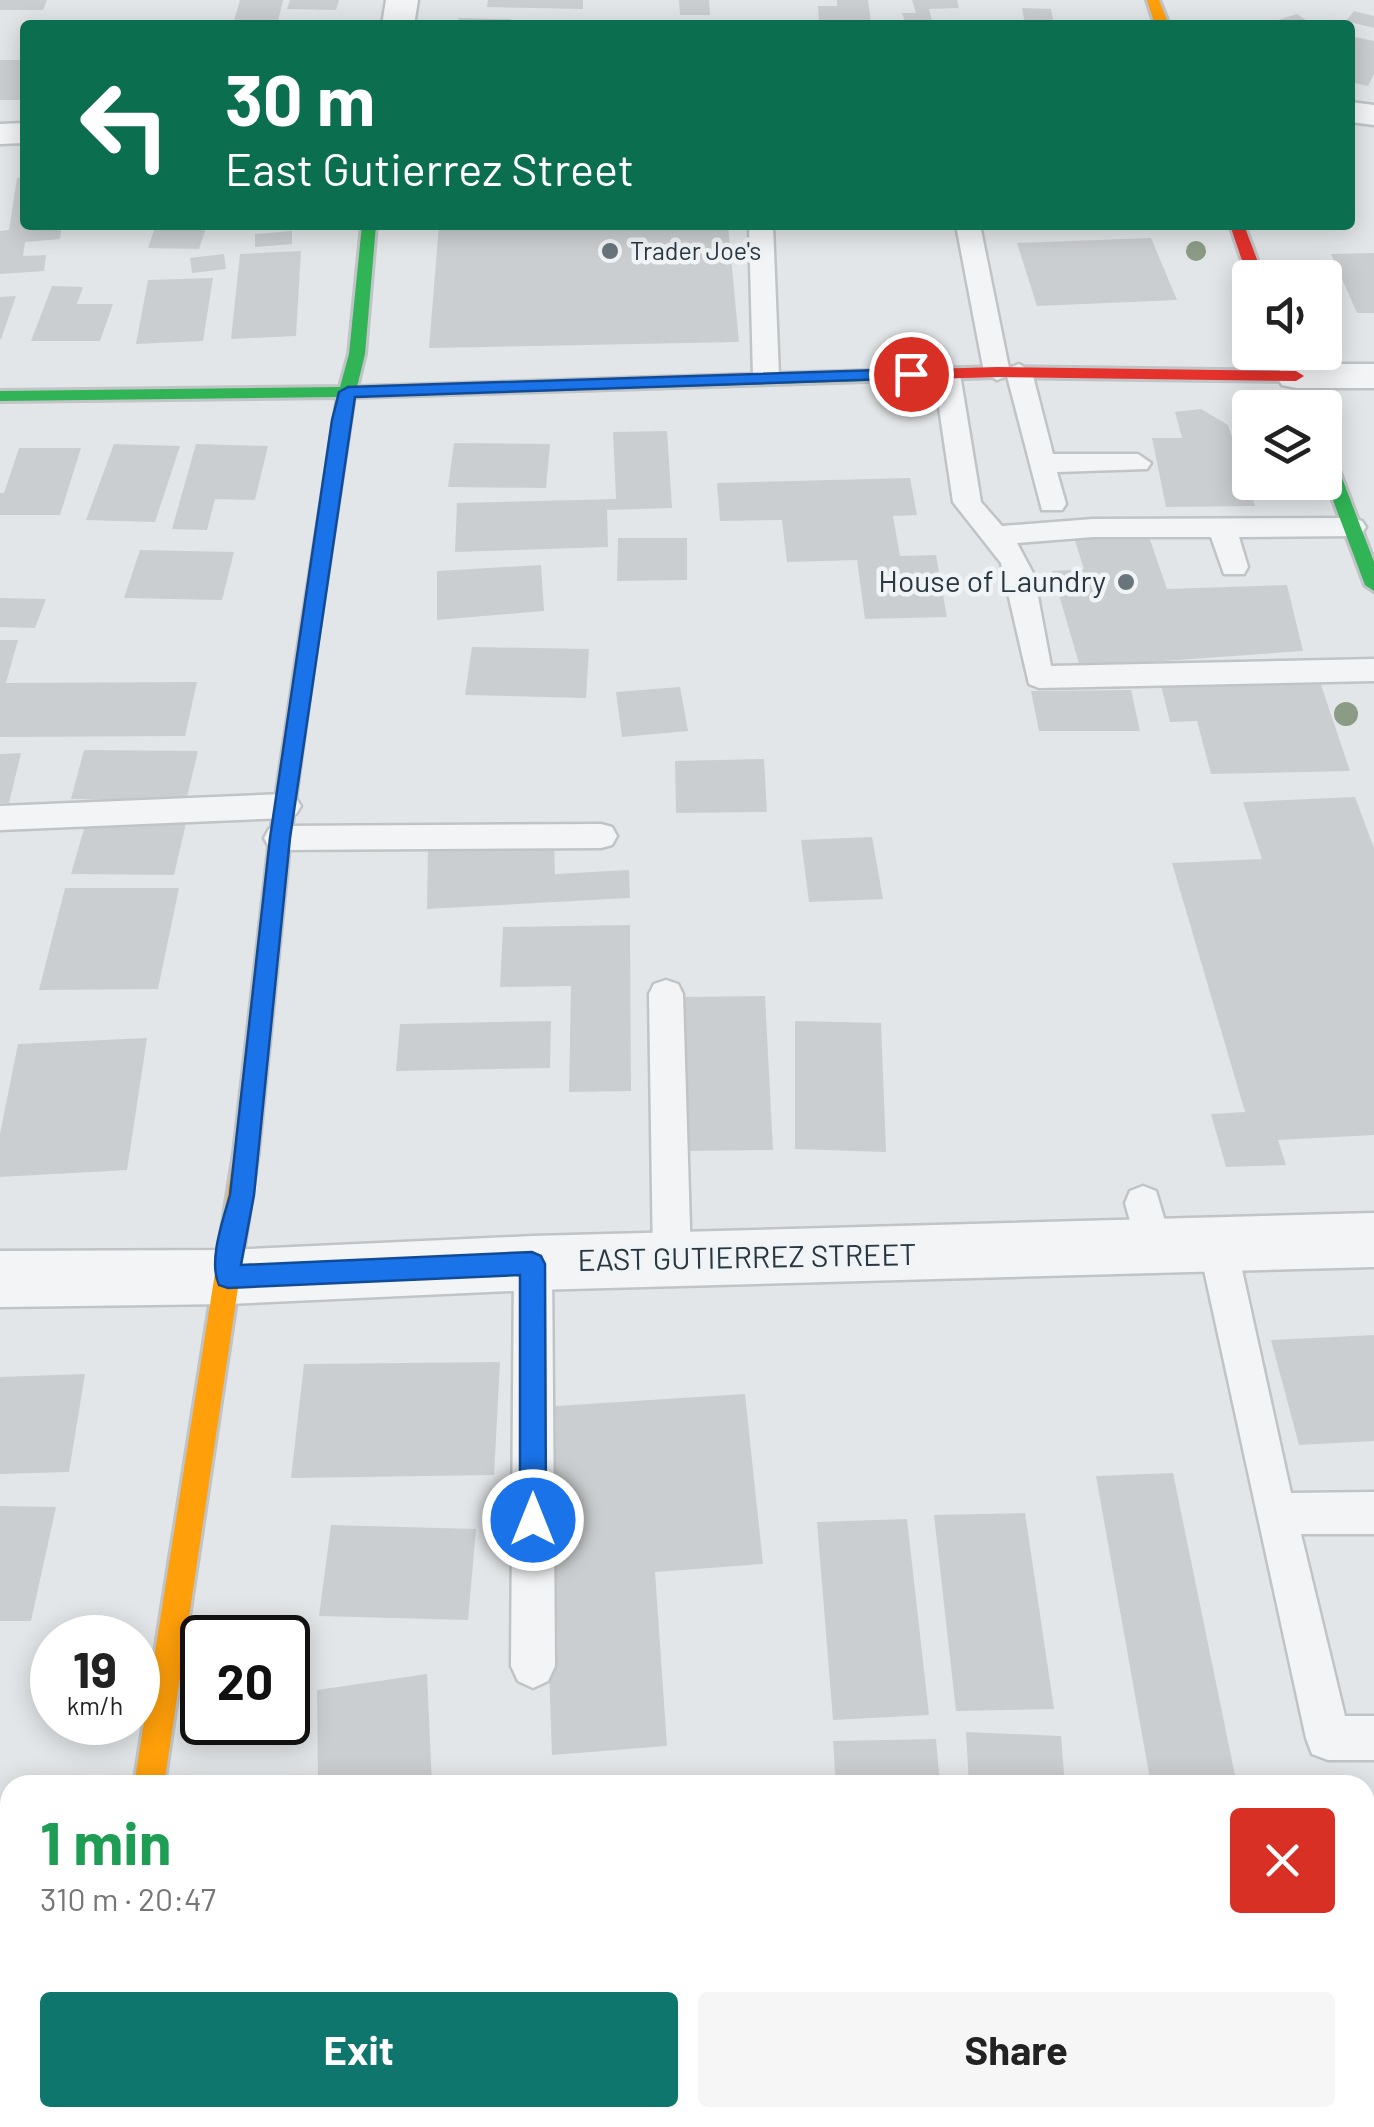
<!DOCTYPE html>
<html lang="en">
<head>
<meta charset="utf-8">
<style>
	body { margin:0; font-family:Barlow,sans-serif; background:#f6f6f6; color:#222; height:100vh; display:flex; flex-direction:column; font-size:38px; white-space:nowrap }
	* { box-sizing:border-box; margin:0 }
	p { font-size:32px; color:#767676 }
	.icon { flex:none; width:55px; height:55px; fill:none; stroke:currentColor; stroke-width:2; stroke-linecap:round; stroke-linejoin:round }
	.map { position:relative; flex:1; overflow:hidden }
	.details { position:absolute; left:0px; top:1775px; width:1375px; height:352px; display:flex; flex-direction:column; background:#fff; border-radius:30px 30px 0 0; box-shadow:0 5px 25px #0003 }
	.details>* { flex:none }
	.guide { position:absolute; left:20px; top:20px; width:1335px; height:210px; border-radius:10px; box-shadow:0 5px 25px #0003; background:#0b6e4f; color:#fff; overflow:hidden }
	.controls { position:absolute; left:1232px; top:260px; display:grid; gap:20px }
	.controls a { display:grid; place-items:center; width:110px; height:110px; border-radius:10px; background:#fff; box-shadow:0 5px 25px #0003; font-size:50px }
	.speed { position:absolute; left:30px; top:1615px; display:flex; gap:20px; font-size:50px; font-weight:700; text-align:center }
	.speed>* { display:grid; place-content:center; width:130px; height:130px; border-radius:50%; background:#fff; box-shadow:0 5px 25px #0003; line-height:1 }
	.speed small { font-size:25px; font-weight:400 }
	.speed .limit { border:5px solid #111; border-radius:15px; background:#fff; color:#111 }
	.pin { position:absolute; display:grid; place-items:center; width:85px; height:85px; color:#fff; margin:-42px; border:5px solid #fff; border-radius:50%; box-shadow:0 2px 10px #0007 }
	.me { position:absolute; width:110px; margin:-55px; rotate:0deg; stroke-linejoin:round; filter:drop-shadow(0 0 8px #0008) }
	.turn { display:flex; align-items:center; gap:35px; height:210px; padding:0 40px; font-size:45px }
	.turn .icon { width:130px; height:130px; stroke-width:2.5 }
	.turn b { display:block; font-size:70px; line-height:85px }
	.round { display:grid; place-items:center; flex:none; width:105px; height:105px; border-radius:10px; background:#f6f6f6 }
	.summary { display:flex; align-items:center; justify-content:space-between; height:170px; padding:0 40px }
	h1 { font-size:60px; font-weight:700; line-height:75px; color:#1e9e55 }
	.cta { display:flex; gap:20px; margin-top:auto; padding:20px 40px }
	.cta a { flex:1; height:115px; border-radius:10px; background:#0f766e; color:#fff; font-size:40px; font-weight:700; line-height:115px; text-align:center }
	.cta a+a { background:#f6f6f6; color:#222 }
	.map>svg:first-child { display:block }
</style>
</head>
<body>
<div class="map">
<svg width="1374" height="2127" viewBox="0 0 1374 2127">
	<rect width="100%" height="100%" fill="#e3e6e8"/>
	<g fill="#cbced0">
		<path d="M0 0H47L43 10H0Z"/>
		<path d="M240 0H283L278 21H234Z"/>
		<path d="M290 0H339L336 10 287 9Z"/>
		<path d="M488 0H583V9L487 7Z"/>
		<path d="M679 0H709L710 15H680Z"/>
		<path d="M837 0H868L871 22H819L818 6H837Z"/>
		<path d="M912 0H957L959 8 929 9 933 25H906L902 13H916Z"/>
		<path d="M1022 8 1051 9 1054 24H1025Z"/>
		<path d="M1354 11 1374 16V28L1346 21Z"/>
		<path d="M1297 14 1313 25H1282L1275 21Z"/>
		<path d="M459 18 511 19 510 25H457Z"/>
		<path d="M1350 36 1374 41V74L1368 86 1350 82Z"/>
		<path d="M0 60H25V88L19 100H0Z"/>
		<path d="M25 177V225H62L60 239 25 242 23 256 46 255 44 271 0 274V231L9 230 17 178Z"/>
		<path d="M156 225H207L199 249 148 248Z"/>
		<path d="M439 225H728L739 342 429 348Z"/>
		<path d="M292 231V244L255 247V234Z"/>
		<path d="M1151 238 1177 300 1037 306 1017 243Z"/>
		<path d="M301 251 296 336 231 339 240 254Z"/>
		<path d="M1374 253V313H1357L1331 254Z"/>
		<path d="M224 254 226 269 192 273 190 258Z"/>
		<path d="M213 278 203 341 136 344 148 280Z"/>
		<path d="M52 286 83 287 77 304H113L100 341H31Z"/>
		<path d="M16 296 1 339H0V297Z"/>
		<path d="M1201 409 1228 425 1255 506 1166 507 1152 438H1182L1175 412Z"/>
		<path d="M667 431 672 508 607 510 608 547 455 552 457 503 616 499 613 432Z"/>
		<path d="M454 443 550 444 546 488 448 487Z"/>
		<path d="M114 444 180 446 155 522 86 520Z"/>
		<path d="M196 444 268 446 255 500 215 499 207 530 172 529Z"/>
		<path d="M19 448H81L60 515H0V493H4Z"/>
		<path d="M910 478 917 515 893 516 900 556 936 555 947 617 865 619 857 560 787 562 782 520 720 521 717 483Z"/>
		<path d="M1147 531 1167 589 1287 585 1303 651 1080 667 1052 571 1084 569 1073 535Z"/>
		<path d="M618 538H687V580L617 581Z"/>
		<path d="M140 550 234 552 222 600 124 598Z"/>
		<path d="M541 565 544 611 437 620V571Z"/>
		<path d="M0 598 46 599 35 628 0 627Z"/>
		<path d="M0 640H18L6 683 197 682 185 736 0 737Z"/>
		<path d="M472 647 589 649 586 698 465 695Z"/>
		<path d="M1320 682 1350 771 1211 774 1197 721 1170 722 1161 685Z"/>
		<path d="M680 687 688 731 622 737 616 692Z"/>
		<path d="M1131 690 1140 731H1039L1031 691Z"/>
		<path d="M84 750 198 751 186 801 71 799Z"/>
		<path d="M21 753 9 803H0V754Z"/>
		<path d="M764 759 767 812 676 813 675 761Z"/>
		<path d="M1355 797 1374 848V1135L1278 1140 1286 1165 1226 1167 1211 1114 1245 1112 1172 863 1262 859 1243 802Z"/>
		<path d="M86 822 186 823 174 875 71 874Z"/>
		<path d="M872 837 883 899 809 902 801 840Z"/>
		<path d="M554 839 555 874 629 870 630 898 427 909 428 846Z"/>
		<path d="M65 888H179L158 989 39 990Z"/>
		<path d="M630 925 631 1091 569 1092 571 986 500 987 503 927Z"/>
		<path d="M765 996 773 1150 687 1151 684 997Z"/>
		<path d="M551 1021 550 1068 396 1071 400 1024Z"/>
		<path d="M795 1021 881 1023 886 1152 795 1149Z"/>
		<path d="M147 1038 127 1170 0 1177V1134L18 1044Z"/>
		<path d="M1374 1335V1441L1299 1445 1271 1340Z"/>
		<path d="M500 1362 494 1475 291 1478 304 1364Z"/>
		<path d="M85 1374 69 1472 0 1474V1377Z"/>
		<path d="M745 1394 763 1564 655 1572 667 1746 552 1755 540 1407Z"/>
		<path d="M1173 1473 1237 1785H1151L1096 1476Z"/>
		<path d="M0 1506 56 1507 31 1621H0Z"/>
		<path d="M1025 1513 1054 1709 956 1711 934 1515Z"/>
		<path d="M907 1519 929 1715 833 1720 817 1522Z"/>
		<path d="M331 1525 476 1529 468 1620 319 1616Z"/>
		<path d="M427 1674 432 1785H318L317 1690Z"/>
		<path d="M966 1732 1061 1736 1065 1785H969Z"/>
		<path d="M936 1739 940 1785H836L833 1741Z"/>
		<path d="M1365 2018H1374V2109L1365 2110Z"/>
		<rect x="294" y="2118" width="213" height="9"/>
	</g>
	<g fill="none" stroke-linecap="round" stroke-linejoin="round">
		<defs>
			<g id="lane">
				<path d="M749 225H773L779 376 766 384 753 376Z"/>
				<path d="M956 225H980L1009 368 1019 364 1032 372 1053 454H1138L1151 463 1147 469 1057 472 1066 504 1062 510H1042L1007 376 997 380 984 372Z"/>
				<path d="M947 366 960 374 981 502 1002 526 1093 519 1352 518 1362 521 1366 527 1362 533 1352 536 1239 537 1248 567 1244 574H1224L1211 537H1093L1017 543 1034 575 1051 666 1374 659V681L1039 688 1029 684 1001 563 953 502 934 374Z"/>
				<path d="M285 794 296 798 301 806 296 814 285 818 0 830V806Z"/>
				<path d="M601 824 612 827 617 836 612 845 601 848 280 850 269 847 264 838 269 829 280 826Z"/>
				<path d="M666 980 678 984 683 994 691 1260 685 1272 672 1277 659 1272 653 1260 649 994 654 984Z"/>
				<path d="M1143 1186 1156 1191 1173 1248 1167 1260 1154 1265 1141 1260 1125 1203 1130 1191Z"/>
				<path d="M1218 1230 1231 1235 1237 1247 1291 1493 1374 1492V1534H1301L1345 1716H1374V1760H1328L1312 1754 1306 1738 1199 1247 1205 1235Z"/>
				<path d="M533 1246 546 1251 552 1263 555 1666 548 1681 533 1688 518 1681 511 1666 514 1263 520 1251Z"/>
			</g>
			<g id="street">
				<path d="M386 0H418L414 25H382Z"/>
				<path d="M1350 102 1374 105V125L1350 122Z"/>
				<path d="M25 123V143L0 144V124Z"/>
				<path d="M1296 364H1374V388H1296L1282 385 1276 376 1282 367Z"/>
				<path d="M1374 1213V1267L533 1290 228 1304 0 1307V1251L228 1250 533 1236Z"/>
				<path d="M58 2118H136L135 2127H57Z"/>
			</g>
			<g id="fast">
				<path d="M362 225H376L365 354 357 387 899 370 907 375 899 380 354 397 314 662 305 669 296 662 338 397 0 401V391L340 387 349 354Z"/>
				<path d="M1325 452 1334 457 1374 562V591L1365 585 1325 479Z"/>
			</g>
			<g id="slow">
				<path d="M1147 0H1159L1169 25H1155Z"/>
				<path d="M246 1143 254 1146 258 1153 164 1785H134L234 1153 238 1146Z"/>
			</g>
			<g id="jam">
				<path d="M1230 225H1244L1264 278H1248Z"/>
				<path d="M997 367 1296 371 1304 376 1296 381 997 377 899 380 891 375 899 370Z"/>
				<path d="M305 655 314 662 290 838 258 1153 254 1160 246 1163 238 1160 234 1153 270 838 296 662Z"/>
			</g>
		</defs>
		<use href="#lane" stroke="#c1c4c6" stroke-width="5"/>
		<use href="#street" stroke="#c1c4c6" stroke-width="5"/>
		<use href="#fast" stroke="#c1c4c6" stroke-width="6"/>
		<use href="#slow" stroke="#c1c4c6" stroke-width="6"/>
		<use href="#jam" stroke="#c1c4c6" stroke-width="6"/>
		<use href="#lane" fill="#f2f4f5" fill-rule="evenodd"/>
		<use href="#street" fill="#f2f4f5" fill-rule="evenodd"/>
		<use href="#fast" fill="#30b455" fill-rule="evenodd"/>
		<use href="#slow" fill="#ff9f0a" fill-rule="evenodd"/>
		<use href="#jam" fill="#e5322d" fill-rule="evenodd"/>
	</g>
	<g fill="#8c9b86">
		<circle cx="1196" cy="251" r="10"/>
		<circle cx="1346" cy="714" r="12"/>
	</g>
	<path fill="#1a73e8" stroke="#114b97" stroke-width="2.5" d="M911 369 919 374 917 378 355 397 290 838 254 1195 241 1265 532 1252 541 1256 545 1264 546 1520 543 1529 533 1533 523 1529 520 1520V1275L228 1288 219 1285C208 1261 223 1220 230 1195L270 838 332 420 339 392 348 387Z"/>
	<g fill="#6a747b" stroke="#f0f4f7" stroke-width="4">
		<circle cx="610" cy="251" r="10"/>
		<circle cx="1126" cy="582" r="10"/>
	</g>
	<g text-anchor="middle" stroke-width="9" stroke-linejoin="round" paint-order="stroke">
		<g font-size="25" fill="#293741" stroke="#f0f4f7" text-anchor="start">
			<text x="630" y="260">Trader Joe's</text>
		</g>
		<g font-size="30" fill="#293741" stroke="#f0f4f7" text-anchor="end">
			<text x="1106" y="592">House of Laundry</text>
		</g>
		<g font-size="30" fill="#293741" stroke="#f0f4f7">
			<text transform="translate(747 1258) rotate(-1)" y="10">EAST GUTIERREZ STREET</text>
		</g>
	</g>
</svg>
<div class="controls">
<a><svg class="icon" aria-label="sound" viewBox="0 0 24 24"><path d="M4 9h4l5-4v14l-5-4H4zM17 9q2 3 0 6"/></svg></a>
<a><svg class="icon" aria-label="layers" viewBox="0 0 24 24"><path d="M12 4l9 5-9 5-9-5zM3 14l9 5 9-5"/></svg></a>
</div>
<div class="speed"><div>19<small>km/h</small></div><div class="limit">20</div></div>
<div class="pin" style="left:911px;top:374px;background:#d93025"><svg class="icon" aria-label="arrive" viewBox="0 0 24 24"><path d="M6 21V4h12l-3 4 3 4H6"/></svg></div>
<svg class="me" style="left:533px;top:1520px" viewBox="-20 -20 40 40"><circle r="17" fill="#1a73e8" stroke="#fff" stroke-width="3"/><path d="M0-11L8 9 0 5-8 9z" fill="#fff"/></svg>
<div class="guide">
<div class="turn"><svg class="icon" aria-label="left" viewBox="0 0 24 24"><path d="M17 20v-9H6M10 6l-5 5 5 5"/></svg><div><b>30 m</b>East Gutierrez Street</div></div>
</div>
<section class="details">
<div class="summary"><div><h1>1 min</h1><p>310 m · 20:47</p></div><a class="round" style="background:#d93025;color:#fff"><svg class="icon" aria-label="close" viewBox="0 0 24 24"><path d="M6 6l12 12M18 6L6 18"/></svg></a></div>
<div class="cta"><a>Exit</a><a>Share</a></div>
</section>
</div>
</body>
</html>
